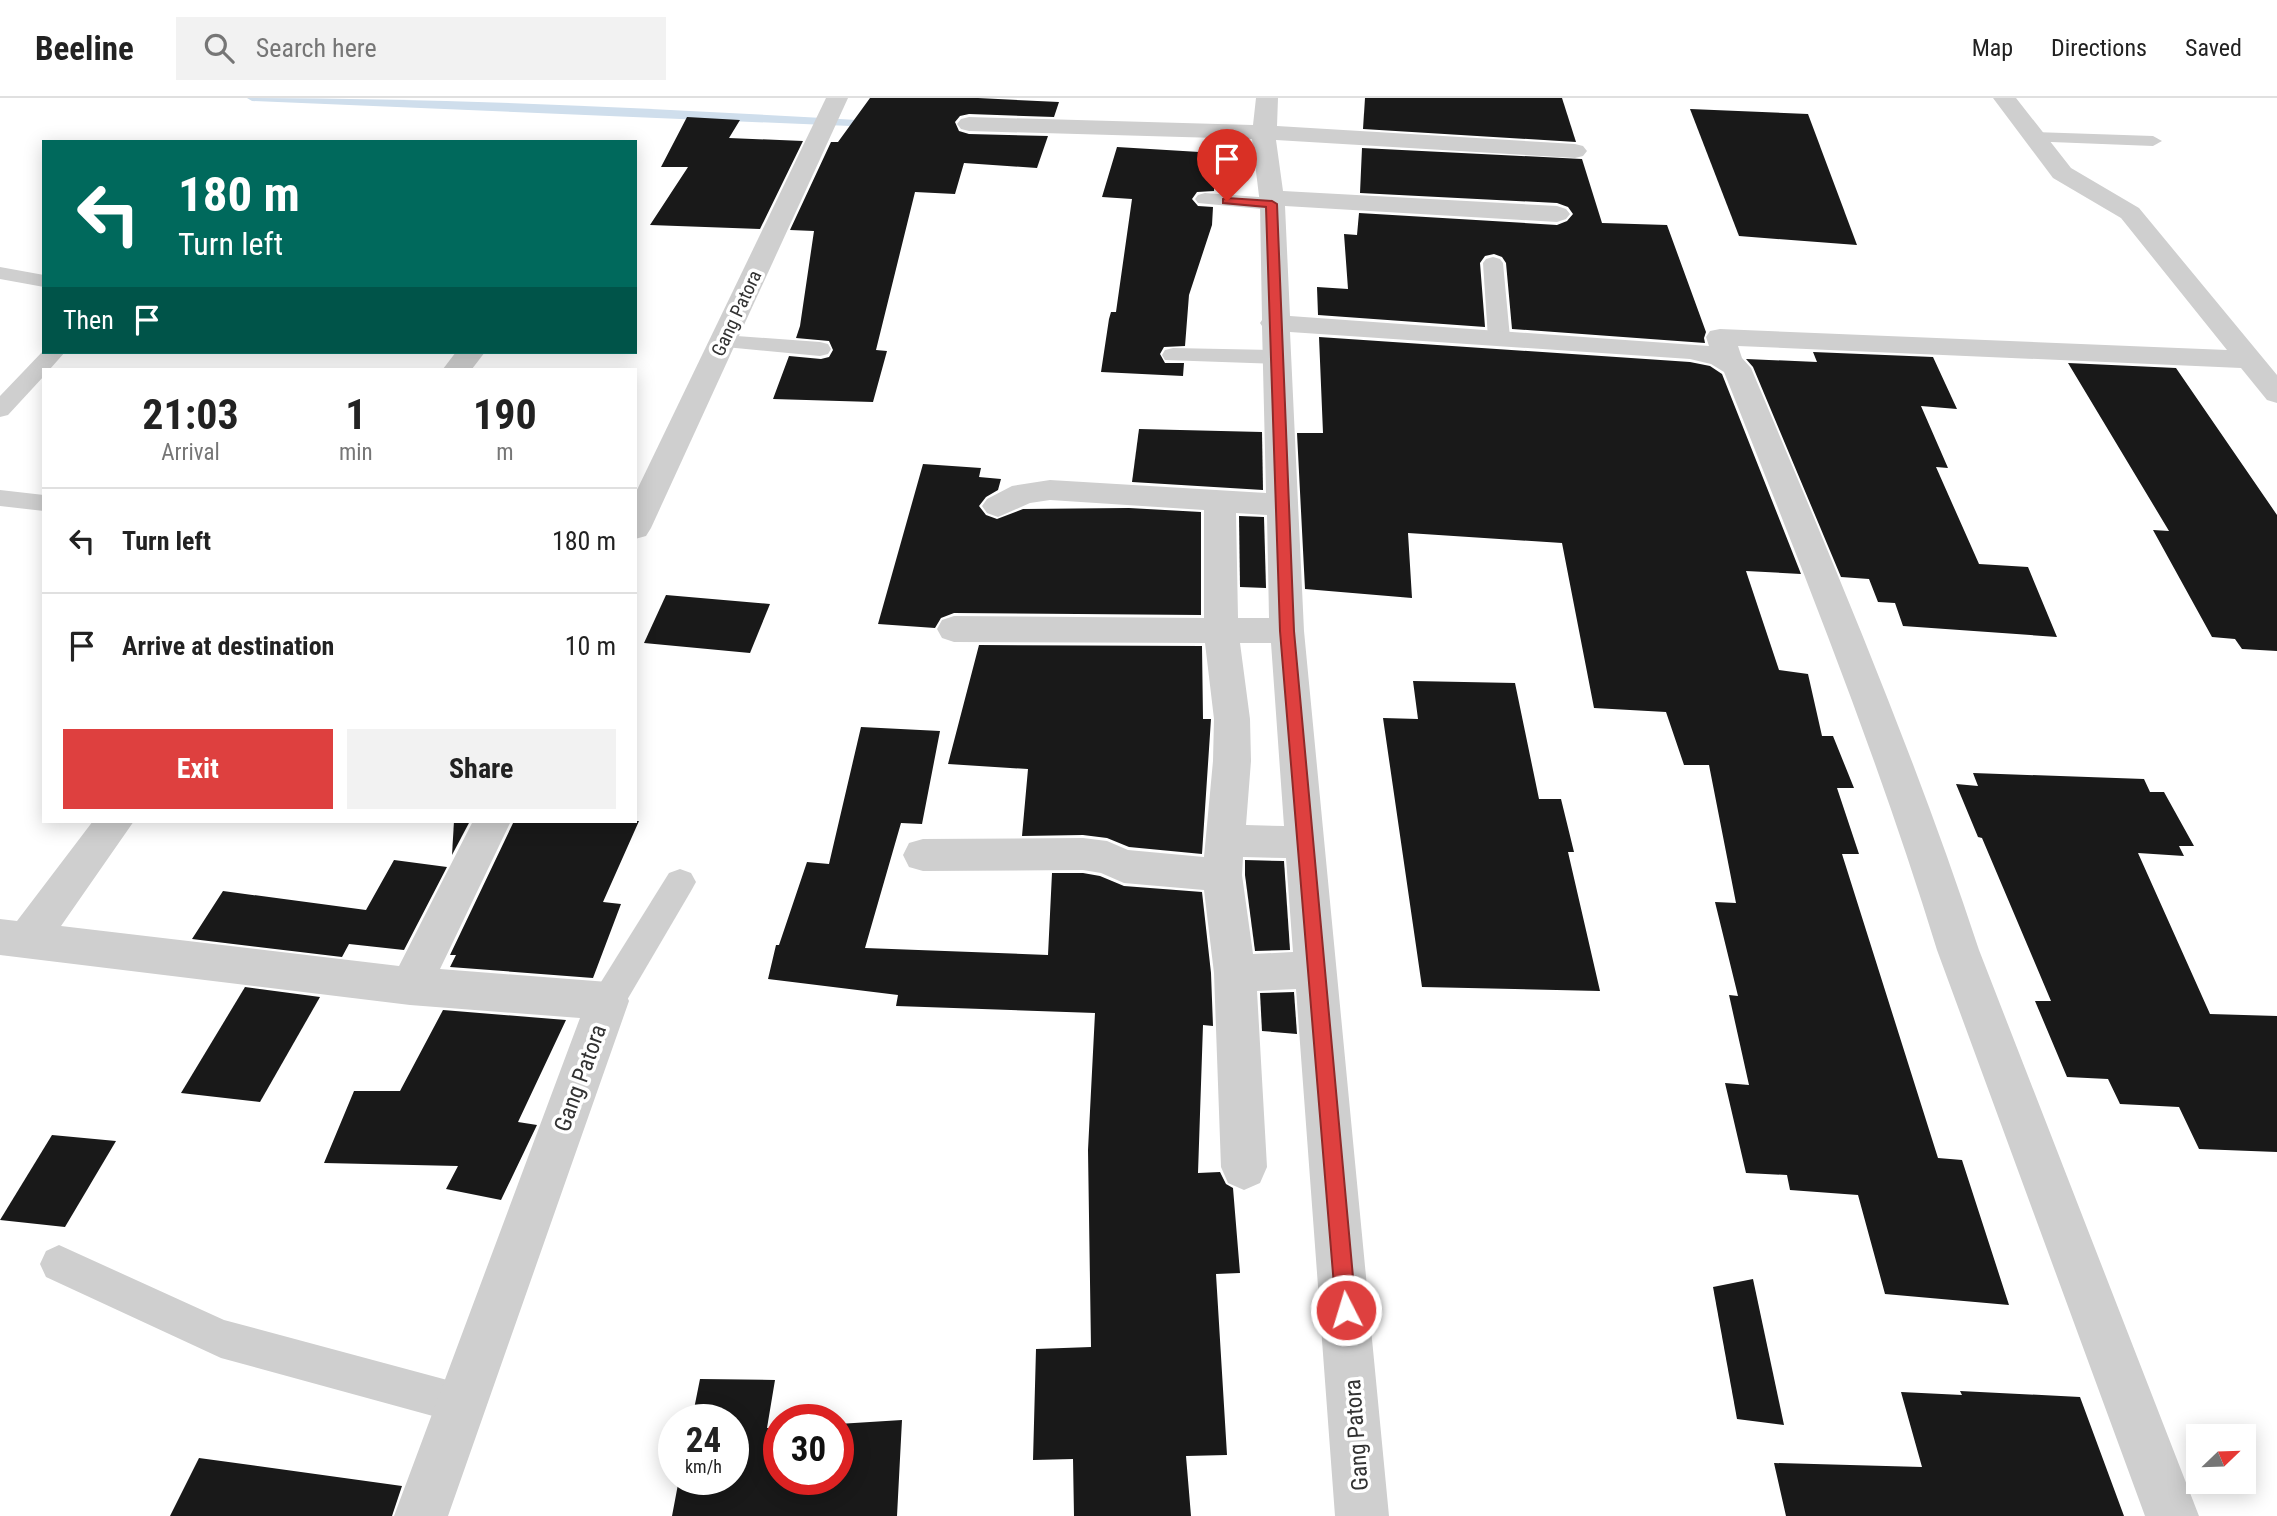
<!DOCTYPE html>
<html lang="en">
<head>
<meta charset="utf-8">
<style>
	body { margin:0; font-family:"Roboto Condensed",sans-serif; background:#f2f2f2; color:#222; height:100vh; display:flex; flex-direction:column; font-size:26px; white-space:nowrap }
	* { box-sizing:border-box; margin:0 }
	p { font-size:23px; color:#767676 }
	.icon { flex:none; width:38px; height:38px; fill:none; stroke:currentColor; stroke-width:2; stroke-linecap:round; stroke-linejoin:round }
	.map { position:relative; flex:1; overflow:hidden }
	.sheet { position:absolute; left:42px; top:270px; width:595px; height:455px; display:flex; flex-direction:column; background:#fff; border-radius:0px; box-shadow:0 4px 18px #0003 }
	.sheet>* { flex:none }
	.guide { position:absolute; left:42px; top:42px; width:595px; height:214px; border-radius:0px; box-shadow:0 4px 18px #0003; background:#00695c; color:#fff; overflow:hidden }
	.needle { width:46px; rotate:67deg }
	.tools { position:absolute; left:2186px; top:1326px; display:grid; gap:14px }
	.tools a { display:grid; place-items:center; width:70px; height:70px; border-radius:0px; background:#fff; box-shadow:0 4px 18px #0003; font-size:35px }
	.speed { position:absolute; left:658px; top:1306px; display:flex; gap:14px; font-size:35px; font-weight:700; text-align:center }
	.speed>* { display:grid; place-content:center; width:91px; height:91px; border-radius:50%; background:#fff; box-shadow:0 4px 18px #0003; line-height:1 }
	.speed small { font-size:18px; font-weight:400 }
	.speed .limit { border:10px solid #d22; background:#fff; color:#111 }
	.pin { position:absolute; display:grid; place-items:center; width:60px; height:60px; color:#fff; margin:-72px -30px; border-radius:50% 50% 50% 0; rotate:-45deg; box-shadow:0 0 7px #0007 }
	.pin .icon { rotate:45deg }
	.me { position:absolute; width:77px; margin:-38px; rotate:355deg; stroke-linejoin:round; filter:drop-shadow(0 0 5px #0008) }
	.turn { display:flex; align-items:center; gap:24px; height:147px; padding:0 21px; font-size:32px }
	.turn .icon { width:91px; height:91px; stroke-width:2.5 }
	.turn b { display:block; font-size:49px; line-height:60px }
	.then { display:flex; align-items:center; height:66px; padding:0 21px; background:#0003; gap:14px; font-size:26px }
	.eta { display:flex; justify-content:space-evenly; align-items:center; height:119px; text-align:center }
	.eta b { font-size:42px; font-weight:700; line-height:49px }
	.button { display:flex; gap:14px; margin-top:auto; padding:14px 21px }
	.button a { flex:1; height:80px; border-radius:0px; background:#de403f; color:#fff; font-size:28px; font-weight:700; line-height:80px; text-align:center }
	.button a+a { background:#f2f2f2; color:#222 }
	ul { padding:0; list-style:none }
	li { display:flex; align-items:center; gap:21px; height:105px; padding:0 21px; border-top:2px solid #e0e0e0 }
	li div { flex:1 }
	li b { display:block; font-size:26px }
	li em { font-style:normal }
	header { display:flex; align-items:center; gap:42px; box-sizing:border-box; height:98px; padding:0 35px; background:#fff; border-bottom:2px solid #e0e0e0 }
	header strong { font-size:33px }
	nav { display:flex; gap:38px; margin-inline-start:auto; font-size:24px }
	.search { width:490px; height:63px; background:#f2f2f2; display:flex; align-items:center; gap:18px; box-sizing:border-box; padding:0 24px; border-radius:0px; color:#767676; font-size:26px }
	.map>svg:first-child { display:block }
</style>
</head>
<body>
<header>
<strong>Beeline</strong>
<div class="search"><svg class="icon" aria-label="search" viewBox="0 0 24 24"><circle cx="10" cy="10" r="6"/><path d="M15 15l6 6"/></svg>Search here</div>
<nav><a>Map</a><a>Directions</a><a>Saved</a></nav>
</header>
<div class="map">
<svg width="2277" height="1418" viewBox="0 0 2277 1418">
	<rect width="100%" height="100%" fill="#fff"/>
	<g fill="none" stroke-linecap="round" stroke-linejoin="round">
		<path fill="#cfdeec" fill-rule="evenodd" d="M247 0C456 0 665 11 874 23L879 26 874 29 252 3Z"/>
	</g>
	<g fill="#191919">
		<path d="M870 0H978L1059 4 1054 19 969 16 960 18 955 24 959 33 969 36 1048 38 1037 70 964 65 955 96 915 94 876 252 887 253 873 304 773 301 789 258 821 261 829 259 833 252 829 243 796 240 800 228 814 133 790 132 831 44H838Z"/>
		<path d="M1365 0H1562L1576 44 1363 31Z"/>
		<path d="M1690 11 1808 16 1857 147 1739 138Z"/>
		<path d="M687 19 740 22 729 40 803 43 760 131 650 127 688 69H661Z"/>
		<path d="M1117 49 1216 55 1214 93 1197 94 1192 101 1198 108 1213 109 1212 127 1189 197 1185 248 1164 249 1160 256 1165 265H1184L1183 278 1101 274 1109 221 1111 214H1116L1132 101 1102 99Z"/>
		<path d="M1362 50 1582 61 1602 125 1667 127 1706 234 1704 240 1705 245 1512 231 1506 165 1502 159 1494 156 1485 158 1480 165 1485 229 1318 217 1317 189 1348 191 1344 136 1357 137 1359 115 1557 127 1567 123 1573 116 1568 109 1557 105 1360 95Z"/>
		<path d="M1319 239 1690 264 1710 268 1722 276 1801 476 1746 473 1779 572 1808 576 1822 638H1833L1854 690H1837L1859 756H1842L1938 1060 1962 1062 2009 1207 1885 1196 1858 1097 1790 1092 1787 1077 1746 1075 1725 985 1749 987 1729 897 1738 898 1715 804 1736 805 1709 667H1684L1666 614 1594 610 1562 445 1408 435 1412 500 1305 491 1297 335H1323Z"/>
		<path d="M1813 254 1933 259 1957 311 1921 308 1948 370 1936 369 1979 466 2028 469 2057 539 1903 528 1895 505 1878 504 1869 481 1841 479 1753 269 1746 261 1817 264Z"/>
		<path d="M2068 265 2176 270 2277 417V553L2242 551 2235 541 2212 539 2153 432 2169 433Z"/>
		<path d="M1139 331 1262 334 1263 392 1132 384Z"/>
		<path d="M923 366 981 370 979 379 1001 381 998 392 986 399 979 408 986 417 997 421 1023 411 1129 410 1201 414V517L954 515 941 520 935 530 878 526Z"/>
		<path d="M1239 418 1264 419 1266 490 1240 489Z"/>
		<path d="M666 497 770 506 750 555 644 545Z"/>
		<path d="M979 547 1202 548 1203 621H1211L1202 756 1129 749 1107 740 1083 737 1022 738 1028 671 948 666Z"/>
		<path d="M1413 583 1515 585 1539 701H1561L1574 754H1568L1600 893 1422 889 1383 620 1418 621Z"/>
		<path d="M861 629 940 633 922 726 901 725 865 850 1048 857 1052 775H1083L1100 778 1124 788 1202 794 1211 875 1213 928 1203 927 1198 1075 1220 1074 1226 1086 1233 1090 1240 1175 1216 1176 1227 1357 1186 1358 1191 1418H1074L1073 1361 1033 1362 1036 1251 1091 1249 1088 1052 1095 915 896 908 898 897 768 881 776 847H779L807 764 829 766Z"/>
		<path d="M1973 675 2144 681 2150 694H2164L2194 748H2179L2184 758 2138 755 2210 916 2277 918V1054L2199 1051 2179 1009 2120 1006 2108 981 2067 979 2035 903H2051L1982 740 1978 739 1956 686 1978 688Z"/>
		<path d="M454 723H470L452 757Z"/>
		<path d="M514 723H639L603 804 621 806 593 880 450 869 456 857H450Z"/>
		<path d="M394 762 447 769 404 852 349 846 342 859 192 841 223 793 366 812Z"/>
		<path d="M1245 762 1284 763 1290 852 1255 853 1245 777Z"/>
		<path d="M245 889 320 899 260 1004 181 995Z"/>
		<path d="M1294 894 1297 936 1262 933 1260 895Z"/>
		<path d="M443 912 566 922 518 1024 537 1027 501 1102 446 1091 458 1068 324 1065 354 993H400Z"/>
		<path d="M52 1037 116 1043 65 1129 0 1122Z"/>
		<path d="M1753 1181 1784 1327 1737 1321 1713 1189Z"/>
		<path d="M700 1281 775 1282 767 1330H779V1381H838V1326L902 1322 897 1418H672L679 1381H733V1321H692Z"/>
		<path d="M1960 1293 2080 1299 2124 1418H1786L1774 1365 1922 1369 1901 1294 1962 1297Z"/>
		<path d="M199 1360 402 1388 392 1418H170Z"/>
	</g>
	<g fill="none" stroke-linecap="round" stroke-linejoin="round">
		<g fill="#cfcfcf" fill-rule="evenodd">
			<path d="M2034 34 2153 38 2162 43 2153 48 2028 43 2025 39 2028 35Z"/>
			<path d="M1205 95 1272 100 1282 106 1272 112 1198 105 1195 101 1198 97Z"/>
			<path d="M1493 159 1500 161 1503 165 1510 240 1507 245H1491L1488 240 1483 165 1486 161Z"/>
			<path d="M0 169 44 177V189L0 181Z"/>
			<path d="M723 237 820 244 828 246 831 251 828 256 820 258 715 248 712 243 715 238Z"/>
			<path d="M1173 250 1276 252 1284 254 1287 259 1284 264 1276 266 1165 262 1162 257 1165 252Z"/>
			<path d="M44 252 65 254 50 271H44V278L8 317 0 319V298Z"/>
			<path d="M0 392 44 397V413L0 408Z"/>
			<path d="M680 771 691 775 696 784 691 793 620 914 608 918 596 914 591 903 596 892 669 775Z"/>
			<path d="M59 1147 224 1222 462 1286 476 1292 482 1306 476 1320 462 1326 221 1260 46 1179 40 1166 46 1153Z"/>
		</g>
		<g fill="#cfcfcf" fill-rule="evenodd">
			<path d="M826 0H848L651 430 646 438 635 441V396Z"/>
			<path d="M1256 0H1278L1277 28 1575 46 1583 48 1587 53 1583 58 1575 60 1276 42 1283 93 1557 108 1566 111 1570 116 1566 121 1557 124 1285 108 1290 218 1709 248 1706 239 1710 233 1720 231 2227 252 2121 120 2053 80 1993 0H2016L2071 70 2139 110 2277 277V305L2267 302 2241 270 1738 248 1742 260 1751 270C1832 462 1914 654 1979 852L2199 1418H2145L1937 852C1877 656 1800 465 1724 274L1711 266 1690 261 1290 234 1304 533 1389 1418H1335L1296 891 1257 893 1267 1069 1260 1085 1244 1092 1228 1085 1221 1069 1214 875 1204 792 1124 785 1101 775 1083 772 923 773 909 769 903 757 909 745 923 741 1083 740 1107 743 1128 752 1204 759 1213 663 1214 621 1205 545 954 544 942 540 937 531 942 522 954 518 1204 520V412L1050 402 1030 405 998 419 987 415 982 408 987 401 1012 388 1050 382 1266 395 1262 228 1260 225 1262 222 1260 106 1252 41 969 33 961 31 957 26 961 21 969 19 1253 27ZM1236 415 1267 417 1269 520H1238ZM1240 545H1271L1284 728 1246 727 1251 663 1250 621ZM1243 759 1286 760 1293 854 1253 856 1242 777Z"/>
			<path d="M456 254H485L472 271H443Z"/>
			<path d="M93 723H134L61 828 399 868 473 723H511L440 871 608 884 623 889 629 903 448 1418H394L580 920 410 907 0 857V821L17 823Z"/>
		</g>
	</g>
	<path fill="#de403f" stroke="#902a29" stroke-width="2" d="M1227 100 1272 103 1277 106 1294 533 1356 1212 1353 1219 1346 1222 1339 1219 1336 1212 1280 533 1266 109 1223 105V101Z"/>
	<g text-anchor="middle" stroke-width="7" stroke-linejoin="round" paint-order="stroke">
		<g font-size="19" fill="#323232" stroke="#fff">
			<text transform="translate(736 215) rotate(-65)" y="7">Gang Patora</text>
		</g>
		<g font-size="23" fill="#323232" stroke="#fff">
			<text transform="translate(580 980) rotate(-70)" y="8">Gang Patora</text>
			<text transform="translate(1356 1337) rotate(-94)" y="8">Gang Patora</text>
		</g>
	</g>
</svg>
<div class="tools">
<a><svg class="needle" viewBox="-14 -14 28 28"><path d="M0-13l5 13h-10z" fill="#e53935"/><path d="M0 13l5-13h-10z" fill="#767676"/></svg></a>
</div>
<div class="speed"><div>24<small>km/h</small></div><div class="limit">30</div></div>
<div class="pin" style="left:1227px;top:103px;background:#d93025"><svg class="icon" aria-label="arrive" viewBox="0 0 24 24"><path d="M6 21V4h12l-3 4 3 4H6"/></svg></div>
<svg class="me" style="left:1346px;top:1212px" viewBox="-20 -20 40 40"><circle r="17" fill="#de403f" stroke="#fff" stroke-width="3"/><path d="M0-11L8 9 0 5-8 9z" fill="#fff"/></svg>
<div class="guide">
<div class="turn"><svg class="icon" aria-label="left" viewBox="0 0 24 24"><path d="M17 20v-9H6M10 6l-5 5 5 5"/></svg><div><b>180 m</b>Turn left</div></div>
<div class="then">Then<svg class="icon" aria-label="arrive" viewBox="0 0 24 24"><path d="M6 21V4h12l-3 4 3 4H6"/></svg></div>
</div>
<section class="sheet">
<div class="eta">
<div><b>21:03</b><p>Arrival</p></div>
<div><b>1</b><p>min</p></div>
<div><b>190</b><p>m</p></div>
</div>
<ul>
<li><svg class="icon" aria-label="left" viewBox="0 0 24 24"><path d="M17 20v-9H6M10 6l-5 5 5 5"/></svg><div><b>Turn left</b></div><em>180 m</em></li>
<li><svg class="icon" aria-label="arrive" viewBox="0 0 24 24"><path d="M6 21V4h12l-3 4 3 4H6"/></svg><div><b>Arrive at destination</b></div><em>10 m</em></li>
</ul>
<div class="button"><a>Exit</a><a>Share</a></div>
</section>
</div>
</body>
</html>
